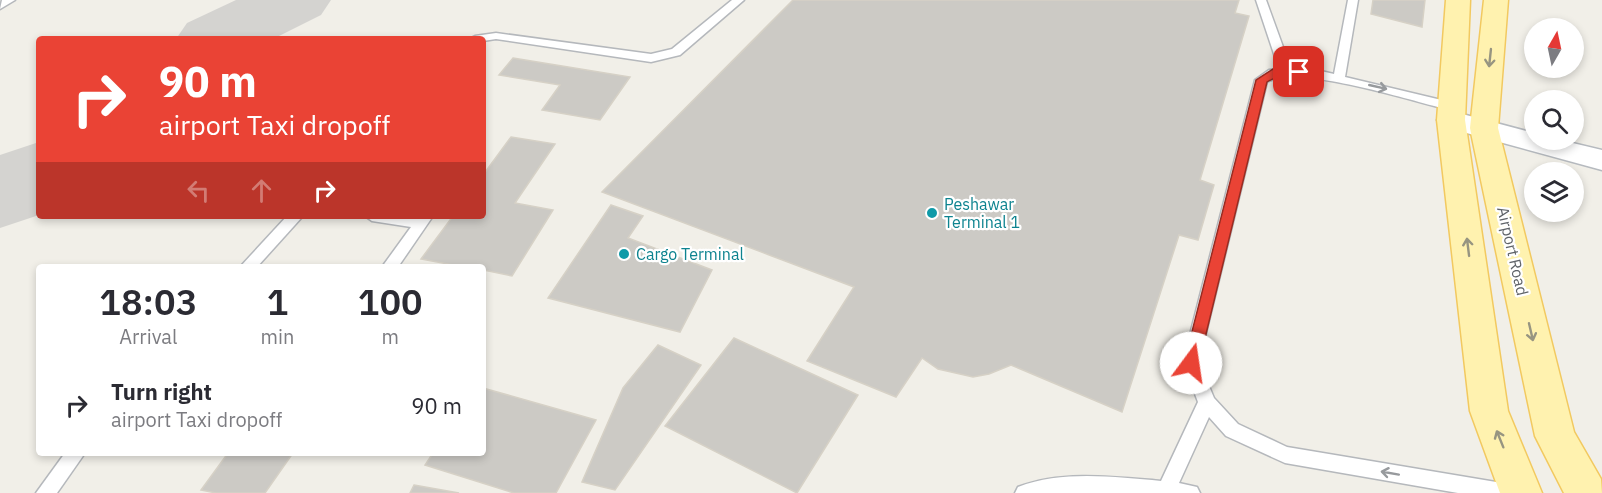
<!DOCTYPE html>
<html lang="en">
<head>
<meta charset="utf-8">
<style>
	body { margin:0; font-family:"IBM Plex Sans",sans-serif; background:#f7f7f7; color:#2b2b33; height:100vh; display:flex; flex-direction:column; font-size:22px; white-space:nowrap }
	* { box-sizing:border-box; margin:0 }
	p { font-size:20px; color:#7c7c81 }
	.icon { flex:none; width:33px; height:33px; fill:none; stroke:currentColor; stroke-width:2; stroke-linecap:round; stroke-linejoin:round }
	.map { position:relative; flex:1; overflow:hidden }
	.details { position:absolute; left:36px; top:264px; width:450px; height:192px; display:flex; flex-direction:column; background:#fff; border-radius:6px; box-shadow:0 3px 9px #0003 }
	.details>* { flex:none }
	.top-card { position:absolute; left:36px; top:36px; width:450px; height:183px; border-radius:6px; box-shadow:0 3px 9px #0003; background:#ea4335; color:#fff; overflow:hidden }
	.needle { width:39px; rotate:9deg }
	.controls { position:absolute; left:1524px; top:18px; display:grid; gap:12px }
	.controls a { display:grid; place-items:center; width:60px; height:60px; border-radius:50%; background:#fff; box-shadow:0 3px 9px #0003; font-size:30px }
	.pin { position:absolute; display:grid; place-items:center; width:51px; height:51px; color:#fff; margin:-26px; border-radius:12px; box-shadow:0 3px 9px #0006 }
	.me { position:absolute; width:66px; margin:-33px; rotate:14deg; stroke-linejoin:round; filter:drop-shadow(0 0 4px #0008) }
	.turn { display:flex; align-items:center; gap:21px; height:126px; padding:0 24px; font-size:27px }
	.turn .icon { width:78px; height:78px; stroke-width:2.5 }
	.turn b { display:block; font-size:42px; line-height:51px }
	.lanes { display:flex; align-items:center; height:57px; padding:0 24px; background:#0003; justify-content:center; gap:30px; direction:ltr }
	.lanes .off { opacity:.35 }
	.eta { display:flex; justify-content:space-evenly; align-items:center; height:102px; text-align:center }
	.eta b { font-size:36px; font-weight:600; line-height:42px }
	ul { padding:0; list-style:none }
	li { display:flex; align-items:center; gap:18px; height:78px; padding:0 24px }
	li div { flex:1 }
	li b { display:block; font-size:22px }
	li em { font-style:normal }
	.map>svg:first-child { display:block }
</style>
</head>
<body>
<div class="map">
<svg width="1602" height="493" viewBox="0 0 1602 493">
	<rect width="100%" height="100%" fill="#f1efe8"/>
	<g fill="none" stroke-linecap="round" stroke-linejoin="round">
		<g fill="#d4d3d0" fill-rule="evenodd">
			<path d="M236 0H331L321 15 273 39H176L187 23Z"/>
			<path d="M39 142V215L0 228V155Z"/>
		</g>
	</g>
	<g fill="#cccac5" stroke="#d6d1c6" stroke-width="1.5">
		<path d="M793 0H1239L1235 13 1249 16 1200 180 1214 185 1198 240 1179 235 1122 412 1011 365 989 374 973 377 938 369 922 358 896 397 807 361 854 287 602 192Z"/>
		<path d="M1373 0H1425L1422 27 1371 14Z"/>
		<path d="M513 58 630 77 600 120 542 110 560 85 499 75Z"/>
		<path d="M511 137 555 144 515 203 553 210 512 276 483 270V267H464L421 259 453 216H483V175Z"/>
		<path d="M611 205 643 216 628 238 712 270 680 332 548 298Z"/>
		<path d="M734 338 858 395 797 493 665 426Z"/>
		<path d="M658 345 701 365 615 490 582 482 623 388Z"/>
		<path d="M483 388 596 420 556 493H514L425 465 433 453H483Z"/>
		<path d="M228 453H293L265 493H216L201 490Z"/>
		<path d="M414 485 459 493H410Z"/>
	</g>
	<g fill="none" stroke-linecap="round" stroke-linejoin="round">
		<defs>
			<g id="lane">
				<path d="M2 0H15L0 9Z"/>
				<path d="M732 0H744L680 55 651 62 496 39 483 41V39H469L475 36 496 33 651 54 672 49Z"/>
				<path d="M1256 0H1266L1291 69H1312L1334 74 1348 0H1358L1345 77 1454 103 1456 106 1450 110C1412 101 1298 64 1267 82L1199 362 1214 398 1238 424 1287 447 1508 484 1515 487 1518 493H1458L1285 463 1226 436 1209 417 1179 483 1197 487 1200 493H1015L1018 487C1062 470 1115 477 1161 481L1198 402 1183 362 1255 80 1269 70 1279 69Z"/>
				<path d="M287 216H303L257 267H240Z"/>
				<path d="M365 216H433L398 267H382L411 227 372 221Z"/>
				<path d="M65 453H85L57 493H36Z"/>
			</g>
			<path id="secondary" d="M1451 111 1534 133V140H1560L1602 150V170L1441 126 1437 120 1441 114Z"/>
			<g id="primary">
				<path d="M1446 0H1470L1465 120 1508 411 1542 493H1500L1470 411 1437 120Z"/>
				<path d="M1484 0H1508L1498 128 1574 432 1601 479 1602 493H1564L1535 436 1470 128Z"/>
			</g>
		</defs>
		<use href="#lane" stroke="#b5b8bc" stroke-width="3"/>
		<use href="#secondary" stroke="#b6babf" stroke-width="3"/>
		<use href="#primary" stroke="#f2c960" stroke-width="3"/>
		<use href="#lane" fill="#fff" fill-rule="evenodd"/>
		<use href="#secondary" fill="#fff" fill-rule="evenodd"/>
		<use href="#primary" fill="#fff2af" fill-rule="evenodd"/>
	</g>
	<defs><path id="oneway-shaft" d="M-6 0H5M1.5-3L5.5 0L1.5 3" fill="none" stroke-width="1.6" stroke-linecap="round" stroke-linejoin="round" transform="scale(1.5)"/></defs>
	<g stroke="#979581">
		<use href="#oneway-shaft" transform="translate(1490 58) rotate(96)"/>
		<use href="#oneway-shaft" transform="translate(1468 247) rotate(-97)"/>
		<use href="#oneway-shaft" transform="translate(1531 332) rotate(77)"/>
		<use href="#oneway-shaft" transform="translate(1500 439) rotate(-112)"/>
	</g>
	<g stroke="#979a9d">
		<use href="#oneway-shaft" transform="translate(1378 87) rotate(13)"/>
		<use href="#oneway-shaft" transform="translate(1390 473) rotate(-170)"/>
	</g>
	<path fill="#ea4335" stroke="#982c22" stroke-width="1.5" d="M1273 69H1299L1305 72C1294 80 1280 73 1267 82L1199 363 1191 369 1184 363 1256 80Z"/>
	<g fill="#0f9aa8" stroke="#fff" stroke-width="2">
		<circle cx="932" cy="213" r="6"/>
		<circle cx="624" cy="254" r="6"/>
	</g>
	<g text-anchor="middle" stroke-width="4.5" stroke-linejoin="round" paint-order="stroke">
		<g font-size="16" fill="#0d838f" stroke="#fff" text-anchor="start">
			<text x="944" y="210">Peshawar<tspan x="944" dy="18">Terminal 1</tspan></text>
			<text x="636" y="260">Cargo Terminal</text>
		</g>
		<g font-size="16" fill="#5f6368" stroke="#fff">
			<text transform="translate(1513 251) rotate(77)" y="6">Airport Road</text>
		</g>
	</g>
</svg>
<div class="controls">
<a><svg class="needle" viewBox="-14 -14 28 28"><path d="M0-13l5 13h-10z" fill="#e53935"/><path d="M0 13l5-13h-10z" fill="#7c7c81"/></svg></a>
<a><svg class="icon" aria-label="search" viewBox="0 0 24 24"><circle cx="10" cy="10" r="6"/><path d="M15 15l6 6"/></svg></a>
<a><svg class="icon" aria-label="layers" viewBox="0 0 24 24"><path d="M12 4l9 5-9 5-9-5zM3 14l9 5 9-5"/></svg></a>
</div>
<div class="pin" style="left:1299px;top:72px;background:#d93025"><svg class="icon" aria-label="arrive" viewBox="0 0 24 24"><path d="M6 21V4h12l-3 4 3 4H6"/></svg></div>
<svg class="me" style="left:1191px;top:363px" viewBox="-20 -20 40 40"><circle r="19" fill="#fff"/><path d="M0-13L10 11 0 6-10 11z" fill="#ea4335"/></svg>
<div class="top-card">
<div class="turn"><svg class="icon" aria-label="right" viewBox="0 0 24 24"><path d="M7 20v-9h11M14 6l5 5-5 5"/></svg><div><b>90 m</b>airport Taxi dropoff</div></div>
<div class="lanes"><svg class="icon off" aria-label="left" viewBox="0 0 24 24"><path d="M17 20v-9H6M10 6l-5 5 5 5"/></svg><svg class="icon off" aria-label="ahead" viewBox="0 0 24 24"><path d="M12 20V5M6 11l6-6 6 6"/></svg><svg class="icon" aria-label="right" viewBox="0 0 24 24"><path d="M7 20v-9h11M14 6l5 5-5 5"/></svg></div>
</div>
<section class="details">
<div class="eta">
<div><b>18:03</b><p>Arrival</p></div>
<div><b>1</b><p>min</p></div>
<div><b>100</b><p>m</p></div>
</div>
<ul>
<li><svg class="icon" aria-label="right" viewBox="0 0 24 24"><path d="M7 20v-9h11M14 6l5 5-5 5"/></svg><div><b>Turn right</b><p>airport Taxi dropoff</p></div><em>90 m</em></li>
</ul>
</section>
</div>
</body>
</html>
